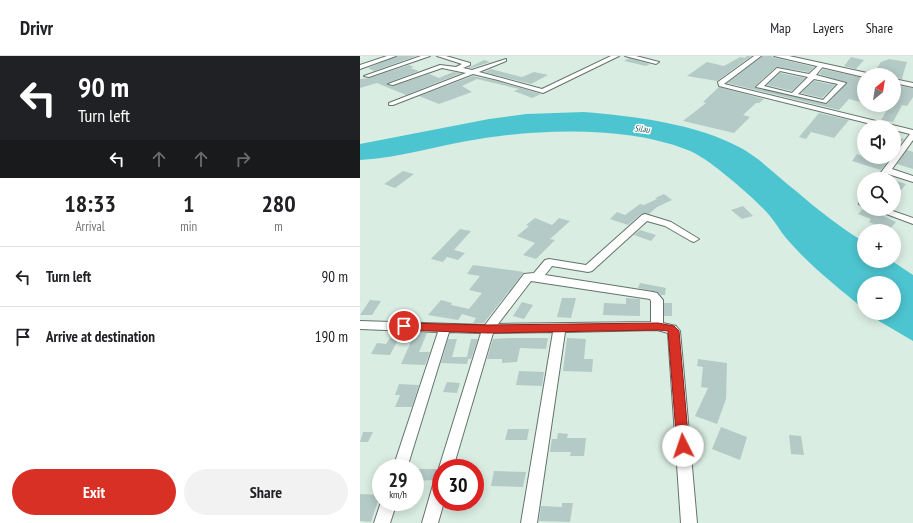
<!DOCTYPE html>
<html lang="en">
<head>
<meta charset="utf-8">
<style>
	body { margin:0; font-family:"PT Sans Narrow",sans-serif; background:#f2f2f2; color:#202124; height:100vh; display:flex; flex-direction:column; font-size:15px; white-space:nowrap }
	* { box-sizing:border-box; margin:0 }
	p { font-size:13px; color:#757577 }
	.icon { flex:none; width:22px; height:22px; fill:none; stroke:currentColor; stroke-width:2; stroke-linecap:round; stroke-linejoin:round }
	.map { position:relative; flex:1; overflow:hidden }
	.side { display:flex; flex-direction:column; background:#fff; width:360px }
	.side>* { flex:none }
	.guide { background:#202124; color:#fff; overflow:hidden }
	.needle { width:26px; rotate:30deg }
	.controls { position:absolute; left:497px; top:12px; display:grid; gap:8px }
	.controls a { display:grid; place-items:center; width:44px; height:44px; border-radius:50%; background:#fff; box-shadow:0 2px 10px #0003; font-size:20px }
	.speed { position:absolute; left:12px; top:403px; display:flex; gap:8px; font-size:20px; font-weight:700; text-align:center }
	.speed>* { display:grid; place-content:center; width:52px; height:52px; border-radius:50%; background:#fff; box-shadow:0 2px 10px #0003; line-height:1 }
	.speed small { font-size:10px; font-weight:400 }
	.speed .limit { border:6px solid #d22; background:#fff; color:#111 }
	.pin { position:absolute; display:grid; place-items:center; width:34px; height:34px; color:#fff; margin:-17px; border:2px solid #fff; border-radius:50%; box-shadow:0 1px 4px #0007 }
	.me { position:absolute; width:44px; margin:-22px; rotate:356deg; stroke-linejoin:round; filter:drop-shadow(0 0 3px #0008) }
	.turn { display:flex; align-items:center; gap:14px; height:84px; padding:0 12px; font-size:18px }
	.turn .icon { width:52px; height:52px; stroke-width:2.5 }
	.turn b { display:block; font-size:28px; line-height:34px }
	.lanes { display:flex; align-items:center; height:38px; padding:0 12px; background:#0003; justify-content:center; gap:20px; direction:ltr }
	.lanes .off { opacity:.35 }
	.eta { display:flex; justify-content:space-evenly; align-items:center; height:68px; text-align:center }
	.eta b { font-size:24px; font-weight:800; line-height:28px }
	.action { display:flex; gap:8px; margin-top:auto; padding:8px 12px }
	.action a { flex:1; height:46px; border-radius:24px; background:#d93025; color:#fff; font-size:16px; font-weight:800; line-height:46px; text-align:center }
	.action a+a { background:#f2f2f2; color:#202124 }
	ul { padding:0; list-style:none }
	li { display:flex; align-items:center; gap:12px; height:60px; padding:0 12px; border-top:1px solid #e0e0e0 }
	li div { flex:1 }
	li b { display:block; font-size:15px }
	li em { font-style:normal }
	header { display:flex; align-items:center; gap:24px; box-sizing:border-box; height:56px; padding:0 20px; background:#fff; border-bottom:1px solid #e0e0e0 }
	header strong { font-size:19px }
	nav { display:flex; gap:22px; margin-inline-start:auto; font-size:14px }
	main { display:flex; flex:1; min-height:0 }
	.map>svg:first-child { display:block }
</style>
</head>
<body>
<header>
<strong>Drivr</strong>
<nav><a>Map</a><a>Layers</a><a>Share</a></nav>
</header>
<main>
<section class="side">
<div class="guide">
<div class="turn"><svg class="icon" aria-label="left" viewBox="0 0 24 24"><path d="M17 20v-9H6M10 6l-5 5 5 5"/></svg><div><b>90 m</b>Turn left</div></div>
<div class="lanes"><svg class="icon" aria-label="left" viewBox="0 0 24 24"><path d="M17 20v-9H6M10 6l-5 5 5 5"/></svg><svg class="icon off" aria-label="ahead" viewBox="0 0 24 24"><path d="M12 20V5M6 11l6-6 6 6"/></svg><svg class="icon off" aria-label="ahead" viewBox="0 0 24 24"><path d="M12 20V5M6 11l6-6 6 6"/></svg><svg class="icon off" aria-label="right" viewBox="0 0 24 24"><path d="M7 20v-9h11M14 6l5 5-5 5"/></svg></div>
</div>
<div class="eta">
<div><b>18:33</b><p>Arrival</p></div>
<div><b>1</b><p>min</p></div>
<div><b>280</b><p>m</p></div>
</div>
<ul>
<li><svg class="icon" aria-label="left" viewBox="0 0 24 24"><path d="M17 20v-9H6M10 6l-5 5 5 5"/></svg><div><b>Turn left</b></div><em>90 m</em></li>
<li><svg class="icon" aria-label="arrive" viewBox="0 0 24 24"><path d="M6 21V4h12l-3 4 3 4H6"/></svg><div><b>Arrive at destination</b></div><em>190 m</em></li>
</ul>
<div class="action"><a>Exit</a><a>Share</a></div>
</section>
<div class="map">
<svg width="553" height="467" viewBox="0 0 553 467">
	<rect width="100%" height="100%" fill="#daede2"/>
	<path fill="#4dc5d1" d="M224 56C274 60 337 68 381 92 401 103 418 121 436 135 458 154 480 171 504 186V205H532L553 219V285L519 265 509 257H534V227H504V253C477 231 448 208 426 182 420 175 416 167 410 160 396 144 379 130 363 117 352 108 339 98 325 93 266 70 180 73 119 83 79 89 40 102 0 104V88L129 63 166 58Z"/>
	<g fill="#b4cac6">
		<path d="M37 0H56L14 15 8 12Z"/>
		<path d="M387 0H391L357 25 327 20 347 6 364 10 380 1 385 2Z"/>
		<path d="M402 0H412V1L454 11 449 16 416 11 395 30 396 32 467 48 487 27 459 18 463 13 504 22V47L489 43 479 54 367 27Z"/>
		<path d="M491 1 504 4 496 13 484 10Z"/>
		<path d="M269 2 290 8 286 10 264 5Z"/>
		<path d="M529 3 547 6 542 22 543 23 534 22V19H512L521 6Z"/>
		<path d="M124 4 130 6 112 12H108Z"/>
		<path d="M49 9 54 11 50 12 59 15 27 27V29L33 30 69 18 79 22 93 16 101 17 46 39 17 27 0 32V23L9 22Z"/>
		<path d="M131 13 162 21 174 16 188 19 171 28 124 16Z"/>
		<path d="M420 17 445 22 432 35 407 29Z"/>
		<path d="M113 20 138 25 181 38 172 42 154 35 159 33 117 23 102 30 112 36 79 48 59 40Z"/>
		<path d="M454 25 475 29 462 42 441 37Z"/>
		<path d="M534 29 553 32V41L547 50 542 49 533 66 521 64 530 49H534Z"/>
		<path d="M359 31 404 43 399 47H396L383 59 390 61 374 77 323 65 346 47 343 46Z"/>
		<path d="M459 57 489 64 474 82 451 76 446 83 439 81Z"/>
		<path d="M534 81 544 83 534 97Z"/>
		<path d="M547 94 553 96V113L537 108Z"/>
		<path d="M497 98 504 101H531L521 114 492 105Z"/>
		<path d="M43 115 54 118 35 132 24 128Z"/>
		<path d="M534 124 546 128 541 134H539L534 141Z"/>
		<path d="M304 138 312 144 297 151 289 158H281L268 169 250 163 257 156 265 159 280 148 284 149 297 143 295 142Z"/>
		<path d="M383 150 393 160 382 163 371 154Z"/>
		<path d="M503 153H509L536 166 530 173 518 170 509 166 511 163 498 158Z"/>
		<path d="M175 162 192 169 199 162 210 165 190 183 195 184 176 203 163 199 175 187 157 180 169 170 166 169Z"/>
		<path d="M100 173 111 175 94 194 105 197 98 204 87 201 83 206 71 203Z"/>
		<path d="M280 174 296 179 291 185 274 179Z"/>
		<path d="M113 209 164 216 124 267H113L116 262 102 258 98 264 68 259 81 244 92 247 91 249 109 253 122 237 109 234 120 220 107 218Z"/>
		<path d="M280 227 306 232 305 239H301L297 236 278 232Z"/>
		<path d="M202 242H216L211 262 197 261Z"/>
		<path d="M266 242 280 243V260L243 259 244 247 266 248Z"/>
		<path d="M10 244 21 245 12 259H0Z"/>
		<path d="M162 246 173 249 164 263 153 260Z"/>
		<rect x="304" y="247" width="8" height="13"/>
		<path d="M55 277H67L59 296H70L65 309 41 308Z"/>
		<path d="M30 282H39L30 299 11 298 17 287 26 288Z"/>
		<path d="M152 282H188L186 293 160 292 157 306 142 307V303H127L133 283Z"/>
		<path d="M207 282 226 283 224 303H233L232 316 203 315Z"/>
		<path d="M88 283H97L92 301H107L111 283H118L111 303H108L107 308 81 307Z"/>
		<path d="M338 303 367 307 366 343 357 368 335 360 348 332 341 331 343 311 337 310Z"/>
		<path d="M159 315 184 316 182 330 156 329Z"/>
		<path d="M87 326 100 327 97 337 83 336Z"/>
		<path d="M39 328 59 329 52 351H35L40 339H35Z"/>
		<path d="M361 371 387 381 380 404 352 393Z"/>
		<path d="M148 373H169L167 384H145Z"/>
		<path d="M3 376H13L8 386H0Z"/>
		<path d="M198 377 208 378 207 382H226L224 400H210L211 396H190L192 383H197Z"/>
		<path d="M429 379 441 380 444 399 431 398Z"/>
		<path d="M57 413H78L74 424 55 425Z"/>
		<path d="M134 415 166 416 163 431 131 430Z"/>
		<path d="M0 438 20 439 11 466 0 465Z"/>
		<path d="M202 447H213L210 466 179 465 181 450 202 451Z"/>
	</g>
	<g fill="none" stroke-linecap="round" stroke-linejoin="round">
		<defs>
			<g id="minor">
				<path d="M27 0H36L0 13V9Z"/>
				<path d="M61 0H70L9 21 4 20Z"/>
				<path d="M77 0H86L110 7V9L103 12 112 14 146 3V5L119 16 182 33 251 0H259L183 37 138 24 113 18 33 49H29V47L106 17 82 12 33 29 28 28 80 9 96 11 102 8Z"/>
				<path d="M265 0H276L299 6 296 8Z"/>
				<path d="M394 0H401L364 28 553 74V84L532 113 553 120V126L528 118 524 123H516L550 78 534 74V71H523L359 30 358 26Z"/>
				<path d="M461 7 464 9 456 19 486 27 466 47 396 31 417 12 449 18ZM420 15 448 21 432 37 404 30ZM454 23 478 28 463 44 438 38Z"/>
				<path d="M504 142V151L499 148 501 143Z"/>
				<path d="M513 153H527L553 162V168Z"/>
				<path d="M285 158 311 166 339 183 334 186 331 185 305 170 287 165 232 215 228 216 192 210 185 219 293 236 297 237 303 244V267L316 270 320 275 337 467H321L308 277 297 274 205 276 177 467H161L193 276 133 277 93 412H81V417L79 412 121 277 89 276 47 412H33L78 276 0 273V265L125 269 164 218 174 217 185 204 189 203 226 209 282 159ZM171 225 290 243 291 245V266L138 268Z"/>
				<path d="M81 422V446H84L78 467H62L73 429 76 424Z"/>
				<path d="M21 446H37L30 467H14Z"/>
			</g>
			<g id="major">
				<path d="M414 0H429L507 17 511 19H504V21Z"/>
				<path d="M534 23 553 27V31L534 27Z"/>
			</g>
		</defs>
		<use href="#minor" stroke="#64746b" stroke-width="2"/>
		<use href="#major" stroke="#64746b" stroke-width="2"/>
		<use href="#minor" fill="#fff" fill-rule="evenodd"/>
		<use href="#major" fill="#fff" fill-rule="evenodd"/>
	</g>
	<path fill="#d93025" stroke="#8d1f18" d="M44 267 128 269 298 267 314 270 319 275 329 390 327 393 323 395 319 393 317 390 308 275 298 274 128 277 44 274 39 270Z"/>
	<g text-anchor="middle" stroke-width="3" stroke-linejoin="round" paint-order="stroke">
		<g font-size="9" font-style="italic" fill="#1f5257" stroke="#fff">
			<text transform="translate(282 73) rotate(6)" y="3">Silau</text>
		</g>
	</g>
</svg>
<div class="controls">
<a><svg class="needle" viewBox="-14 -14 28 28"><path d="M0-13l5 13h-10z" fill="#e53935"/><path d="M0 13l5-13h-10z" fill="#757577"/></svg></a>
<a><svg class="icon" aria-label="sound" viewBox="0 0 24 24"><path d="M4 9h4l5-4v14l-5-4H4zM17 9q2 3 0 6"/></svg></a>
<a><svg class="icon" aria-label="search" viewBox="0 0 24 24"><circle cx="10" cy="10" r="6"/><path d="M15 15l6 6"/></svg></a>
<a>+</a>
<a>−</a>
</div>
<div class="speed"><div>29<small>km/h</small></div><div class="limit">30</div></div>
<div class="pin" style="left:44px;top:270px;background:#d93025"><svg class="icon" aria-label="arrive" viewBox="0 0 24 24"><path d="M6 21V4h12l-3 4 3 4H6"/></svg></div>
<svg class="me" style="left:323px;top:390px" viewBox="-20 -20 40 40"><circle r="19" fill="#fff"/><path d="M0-13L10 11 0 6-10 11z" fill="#d93025"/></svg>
</div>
</main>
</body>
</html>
